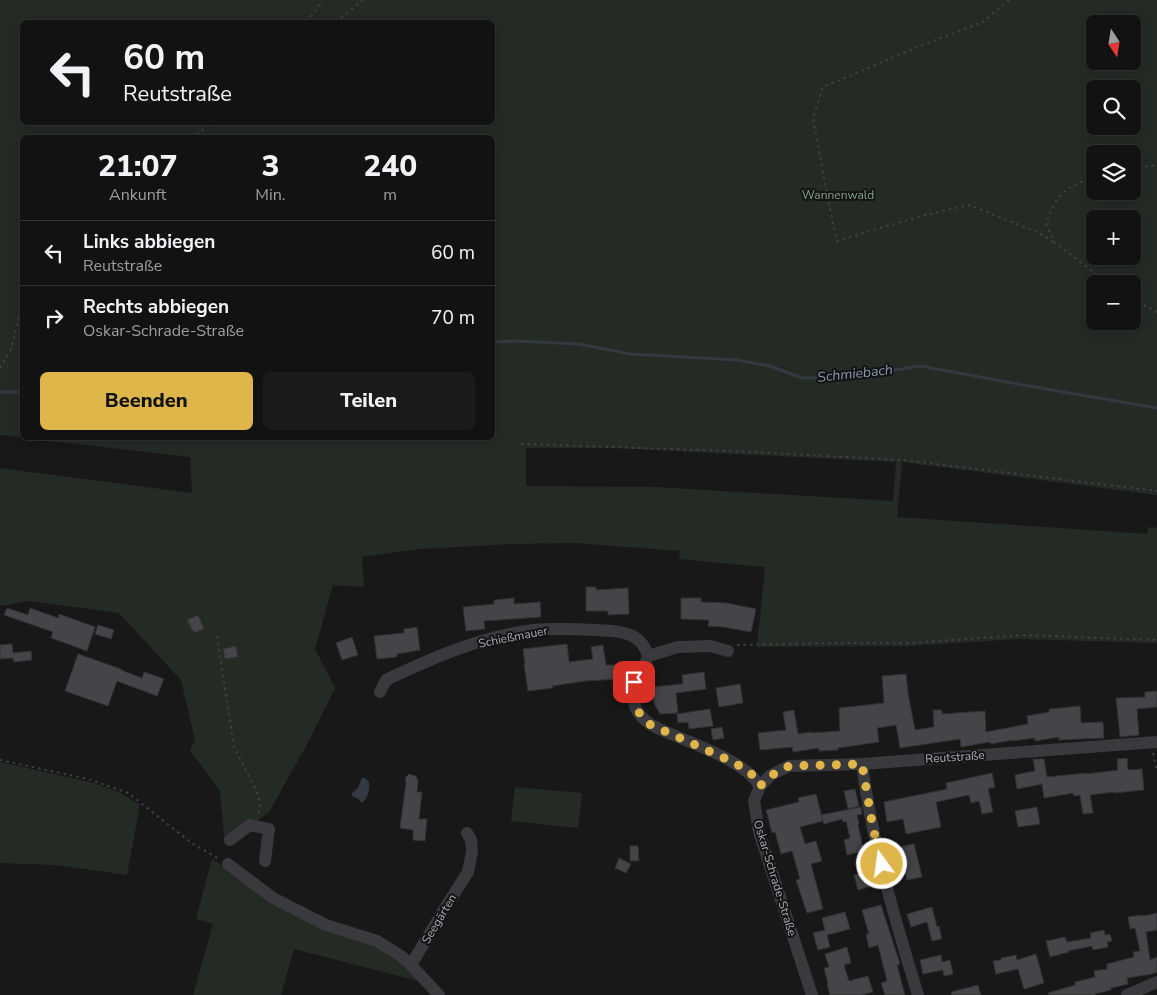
<!DOCTYPE html>
<html lang="de">
<head>
<meta charset="utf-8">
<style>
	body { margin:0; font-family:"Nunito Sans",sans-serif; background:#1b1b1c; color:#f1f3f6; height:100vh; display:flex; flex-direction:column; font-size:19px; white-space:nowrap }
	* { box-sizing:border-box; margin:0 }
	p { font-size:16px; color:#9c9ea0 }
	.icon { flex:none; width:28px; height:28px; fill:none; stroke:currentColor; stroke-width:2; stroke-linecap:round; stroke-linejoin:round }
	.map { position:relative; flex:1; overflow:hidden }
	.panel { position:absolute; left:20px; top:135px; width:475px; height:305px; display:flex; flex-direction:column; background:#121213; border-radius:8px; box-shadow:0 2px 12px #0003,0 0 0 1px #313233 }
	.panel>* { flex:none }
	.guide { position:absolute; left:20px; top:20px; width:475px; height:105px; border-radius:8px; box-shadow:0 2px 12px #0003,0 0 0 1px #313233; background:#121213; color:#f1f3f6; overflow:hidden }
	.needle { width:32px; rotate:168deg }
	.controls { position:absolute; left:1086px; top:15px; display:grid; gap:10px }
	.controls a { display:grid; place-items:center; width:55px; height:55px; border-radius:8px; background:#121213; box-shadow:0 2px 12px #0003,0 0 0 1px #313233; font-size:25px }
	.pin { position:absolute; display:grid; place-items:center; width:42px; height:42px; color:#fff; margin:-21px; border-radius:10px; box-shadow:0 2px 8px #0006 }
	.me { position:absolute; width:55px; margin:-28px; rotate:346deg; stroke-linejoin:round; filter:drop-shadow(0 0 4px #0008) }
	.turn { display:flex; align-items:center; gap:18px; height:105px; padding:0 20px; font-size:22px }
	.turn .icon { width:65px; height:65px; stroke-width:2.5 }
	.turn b { display:block; font-size:35px; line-height:42px }
	.eta { display:flex; justify-content:space-evenly; align-items:center; height:85px; text-align:center }
	.eta b { font-size:30px; font-weight:800; line-height:35px }
	.button { display:flex; gap:10px; margin-top:auto; padding:10px 20px }
	.button a { flex:1; height:58px; border-radius:8px; background:#dfb64a; color:#111; font-size:20px; font-weight:800; line-height:58px; text-align:center }
	.button a+a { background:#1b1b1c; color:#f1f3f6 }
	ul { padding:0; list-style:none }
	li { display:flex; align-items:center; gap:15px; height:65px; padding:0 20px; border-top:1px solid #313233 }
	li div { flex:1 }
	li b { display:block; font-size:19px }
	li em { font-style:normal }
	.map>svg:first-child { display:block }
</style>
</head>
<body>
<div class="map">
<svg width="1157" height="995" viewBox="0 0 1157 995">
	<rect width="100%" height="100%" fill="#181819"/>
	<g fill="#242b25" fill-rule="evenodd">
		<path d="M0 0H1157V495L902 462 897 517 1147 534 1148 527 1157 528V643L1019 639 908 646 757 647 765 567 679 559 680 551 576 543 512 544 420 549 362 557 364 587 333 585 315 649 335 688 305 748 269 812 225 845 220 791 190 750 195 740 181 680 119 613 29 601 0 606V468L192 493 190 457 23 438H492V138H22V437L0 435ZM22 22H492V122H22ZM1095 24H1132V61H1095ZM1095 89H1132V126H1095ZM1095 154H1132V191H1095ZM1095 219H1132V256H1095ZM1095 284H1132V321H1095ZM526 448H615L896 462 893 501 655 487 526 486Z"/>
		<path d="M0 762 94 783 121 793 140 805 127 875 57 865 0 863Z"/>
		<path d="M515 787 582 793 578 828 511 821Z"/>
		<path d="M212 859 226 868 375 943 402 961 422 982 294 949 281 995H193L213 924 196 919Z"/>
	</g>
	<path fill="#323941" d="M362 778H365L369 782C370 790 368 798 362 803L357 798 352 796V793L358 788Z"/>
	<g fill="none" stroke-linecap="round" stroke-linejoin="round">
		<g stroke="#323941" stroke-width="3">
			<path d="M492 342 517 341 579 344 630 354 737 360 770 366 802 378 852 377 920 366 1023 385 1157 408"/>
			<path d="M0 392H22"/>
		</g>
	</g>
	<g fill="#454549" stroke="#323235">
		<path d="M586 587H596V590L628 588 629 614 608 615V611H586Z"/>
		<path d="M514 598V604L540 602 541 617 484 621 485 629 466 631 463 607 494 604V600Z"/>
		<path d="M681 598H701V602L727 603 756 609 751 632 723 627 708 626 709 620 681 619Z"/>
		<path d="M7 608 28 615 30 608 58 618 59 614 95 627 87 651 51 638 53 632 4 615Z"/>
		<path d="M198 615 204 629 194 633 187 620Z"/>
		<path d="M98 625 114 630 111 639 95 634Z"/>
		<path d="M417 627 420 650 397 654V657L377 659 374 636 404 633V629Z"/>
		<path d="M352 637 358 655 342 660 336 643Z"/>
		<path d="M12 644 13 653 31 651 32 660 14 662 13 658 0 659V645Z"/>
		<path d="M567 644 569 662 593 659 591 647 603 645 606 665H616L617 679 585 681 552 686 553 688 528 691 524 664H525L523 649Z"/>
		<path d="M236 646 238 657 225 659 223 649Z"/>
		<path d="M78 654 121 669V670L142 678 144 672 164 679 157 696 117 681 108 706 65 691Z"/>
		<path d="M704 672 706 689 676 693 678 713 660 714 654 703 652 687 683 684 682 675Z"/>
		<path d="M906 674 908 693 915 730 934 727 933 710H942V714L985 711 986 732 1028 724 1027 716 1049 712V709L1080 706 1081 723 1103 722 1104 738 1059 740V737L1035 741V738L1012 741V740L991 744 990 742 961 747 960 739 900 748 896 725 877 728 879 742 838 748V750L819 751V748L793 752 792 747 760 750 758 733 786 730 783 712 794 710 798 734 811 732V733L840 731 839 708 884 703 882 676Z"/>
		<path d="M740 684 743 703 719 707 716 688Z"/>
		<path d="M1157 691V707L1137 709 1139 735 1120 737 1116 698 1145 697V692Z"/>
		<path d="M710 709 713 726 689 729 688 722 678 723 677 714Z"/>
		<path d="M722 727 724 738 713 740 711 729Z"/>
		<path d="M1127 758 1128 770 1142 769 1144 790 1114 793V792L1090 795 1093 813 1083 814 1080 795 1074 796 1073 793 1044 798 1042 784 1017 789 1015 775 1035 771 1033 759H1044L1047 777 1087 773V774L1118 770 1117 759Z"/>
		<path d="M992 773 995 787 988 789 993 812 982 814 979 801 971 803 969 795 936 802 941 827 906 834 903 819 887 822 884 802 947 789 946 783Z"/>
		<path d="M409 774 416 776 418 781 417 792H422L419 819H427L425 841 413 840V830L400 828 406 783 405 780 406 777Z"/>
		<path d="M855 789 859 806 848 809 844 791Z"/>
		<path d="M816 794 823 821 800 827 805 844 816 841 822 861 811 864 823 909 807 913 796 880 800 879 792 851 781 854 775 832 772 833 766 810 799 802 798 798Z"/>
		<path d="M861 807 862 814 857 815 859 824 858 825 864 851 847 855 844 840 850 838 846 821 843 822 842 819 824 824 821 815Z"/>
		<path d="M1037 807 1040 824 1018 827 1015 811Z"/>
		<path d="M914 844 922 877 907 880 899 847Z"/>
		<path d="M630 846H638L639 861H630Z"/>
		<path d="M619 858 631 864 626 873 615 868Z"/>
		<path d="M873 870 876 885 858 890 854 875Z"/>
		<path d="M881 905 900 964 897 965 905 995H885L881 983 887 981 878 945 869 948 866 934H869L862 910Z"/>
		<path d="M932 907 937 927 939 926 942 939 932 941 927 922 911 927 907 914Z"/>
		<path d="M845 912 850 929 827 935 830 947 818 950 813 933 825 930 822 918Z"/>
		<path d="M1157 913V930L1146 932 1150 960 1157 957V972L1152 974 1127 978 1128 984 1111 988V990L1095 994V995H1049L1048 993 1075 985V982L1095 977 1094 971 1107 969V964L1134 957 1133 952 1140 951 1135 928 1130 929 1128 917 1143 915V916Z"/>
		<path d="M1104 930 1105 935 1110 934 1112 941 1107 942 1108 947 1093 950 1092 946 1068 951 1069 952 1050 957 1046 941 1065 937 1067 942 1091 938 1090 933Z"/>
		<path d="M847 947 851 963 844 965 849 981 868 976 873 992 862 995H830L827 985 828 984 824 968 829 967 825 954Z"/>
		<path d="M1036 954 1044 983 1024 989 1018 969 996 974 993 961 1001 960V958L1016 955 1017 960Z"/>
		<path d="M941 955 942 962 950 960 953 974 944 976 943 970 923 974 920 960Z"/>
		<path d="M978 985 981 995H952L951 992Z"/>
	</g>
	<g fill="none" stroke-linecap="round" stroke-linejoin="round">
		<g stroke="#3f4045" stroke-width="2" stroke-dasharray="2.5 4" stroke-linecap="butt">
			<path d="M1009 0 983 22 925 44 823 87 813 118 828 200 837 241 921 216 969 205 1037 232 1054 242"/>
			<path d="M307 22 323 0"/>
			<path d="M336 22 363 0"/>
			<path d="M191 138 197 134 213 122"/>
			<path d="M1132 168 1157 165"/>
			<path d="M1095 177C1065 187 1056 194 1046 224L1054 242 1109 284"/>
			<path d="M1132 299 1157 312"/>
			<path d="M0 368 11 349 22 304"/>
			<path d="M521 444 732 451 903 460 1157 491"/>
			<path d="M217 636 234 747 258 794 260 804 259 812 257 815"/>
			<path d="M737 645 832 643H911L1023 635 1157 640"/>
			<path d="M1153 753 1157 772"/>
			<path d="M0 760 88 779 128 793 193 844 219 859"/>
		</g>
		<g stroke="#39393e" stroke-width="12">
			<path d="M648 656C644 671 632 675 633 695 633 707 640 717 650 724 656 728 664 731 671 734 692 743 715 751 734 763 746 770 752 775 760 786"/>
			<path d="M648 656 678 647 710 646 728 651"/>
			<path d="M380 692 386 680C432 658 482 636 534 630 554 628 574 629 595 630 616 631 641 630 648 656"/>
			<path d="M862 764C872 842 895 920 918 995"/>
			<path d="M230 840 250 825 269 829 265 861"/>
			<path d="M228 864 273 898 326 925 377 941 401 956 411 965"/>
			<path d="M439 995 411 965 445 908 468 872 472 851 471 840 467 833"/>
			<path d="M812 995 759 832 754 801 760 786 771 775 789 766 862 764 1157 742"/>
			<path d="M1127 995 1157 982"/>
		</g>
	</g>
	<g fill="none" stroke-linecap="round" stroke-linejoin="round">
		<path stroke="#dfb64a" stroke-width="9" stroke-dasharray="0 16.2" d="M634 682 633 695 636 709 649 724 733 762 750 772 760 786 772 775 789 766 862 764 873 828 882 864"/>
	</g>
	<g text-anchor="middle" stroke-width="4" stroke-linejoin="round" paint-order="stroke">
		<g font-size="12" fill="#84a088" stroke="#131314">
			<text x="838" y="199">Wannenwald</text>
		</g>
		<g font-size="12" fill="#abaeb8" stroke="#131314">
			<text transform="translate(513 637) rotate(-11)" y="4">Schießmauer</text>
			<text transform="translate(955 757) rotate(-4)" y="4">Reutstraße</text>
			<text transform="translate(775 878) rotate(73)" y="4">Oskar-Schrade-Straße</text>
			<text transform="translate(439 919) rotate(-59)" y="4">Seegärten</text>
		</g>
		<g font-size="14" font-style="italic" fill="#8699af" stroke="#131314">
			<text transform="translate(855 373) rotate(-6)" y="5">Schmiebach</text>
		</g>
	</g>
</svg>
<div class="controls">
<a><svg class="needle" viewBox="-14 -14 28 28"><path d="M0-13l5 13h-10z" fill="#e53935"/><path d="M0 13l5-13h-10z" fill="#9c9ea0"/></svg></a>
<a><svg class="icon" aria-label="search" viewBox="0 0 24 24"><circle cx="10" cy="10" r="6"/><path d="M15 15l6 6"/></svg></a>
<a><svg class="icon" aria-label="layers" viewBox="0 0 24 24"><path d="M12 4l9 5-9 5-9-5zM3 14l9 5 9-5"/></svg></a>
<a>+</a>
<a>−</a>
</div>
<div class="pin" style="left:634px;top:682px;background:#d93025"><svg class="icon" aria-label="arrive" viewBox="0 0 24 24"><path d="M6 21V4h12l-3 4 3 4H6"/></svg></div>
<svg class="me" style="left:882px;top:864px" viewBox="-20 -20 40 40"><circle r="17" fill="#dfb64a" stroke="#fff" stroke-width="3"/><path d="M0-11L8 9 0 5-8 9z" fill="#fff"/></svg>
<div class="guide">
<div class="turn"><svg class="icon" aria-label="left" viewBox="0 0 24 24"><path d="M17 20v-9H6M10 6l-5 5 5 5"/></svg><div><b>60 m</b>Reutstraße</div></div>
</div>
<section class="panel">
<div class="eta">
<div><b>21:07</b><p>Ankunft</p></div>
<div><b>3</b><p>Min.</p></div>
<div><b>240</b><p>m</p></div>
</div>
<ul>
<li><svg class="icon" aria-label="left" viewBox="0 0 24 24"><path d="M17 20v-9H6M10 6l-5 5 5 5"/></svg><div><b>Links abbiegen</b><p>Reutstraße</p></div><em>60 m</em></li>
<li><svg class="icon" aria-label="right" viewBox="0 0 24 24"><path d="M7 20v-9h11M14 6l5 5-5 5"/></svg><div><b>Rechts abbiegen</b><p>Oskar-Schrade-Straße</p></div><em>70 m</em></li>
</ul>
<div class="button"><a>Beenden</a><a>Teilen</a></div>
</section>
</div>
</body>
</html>
